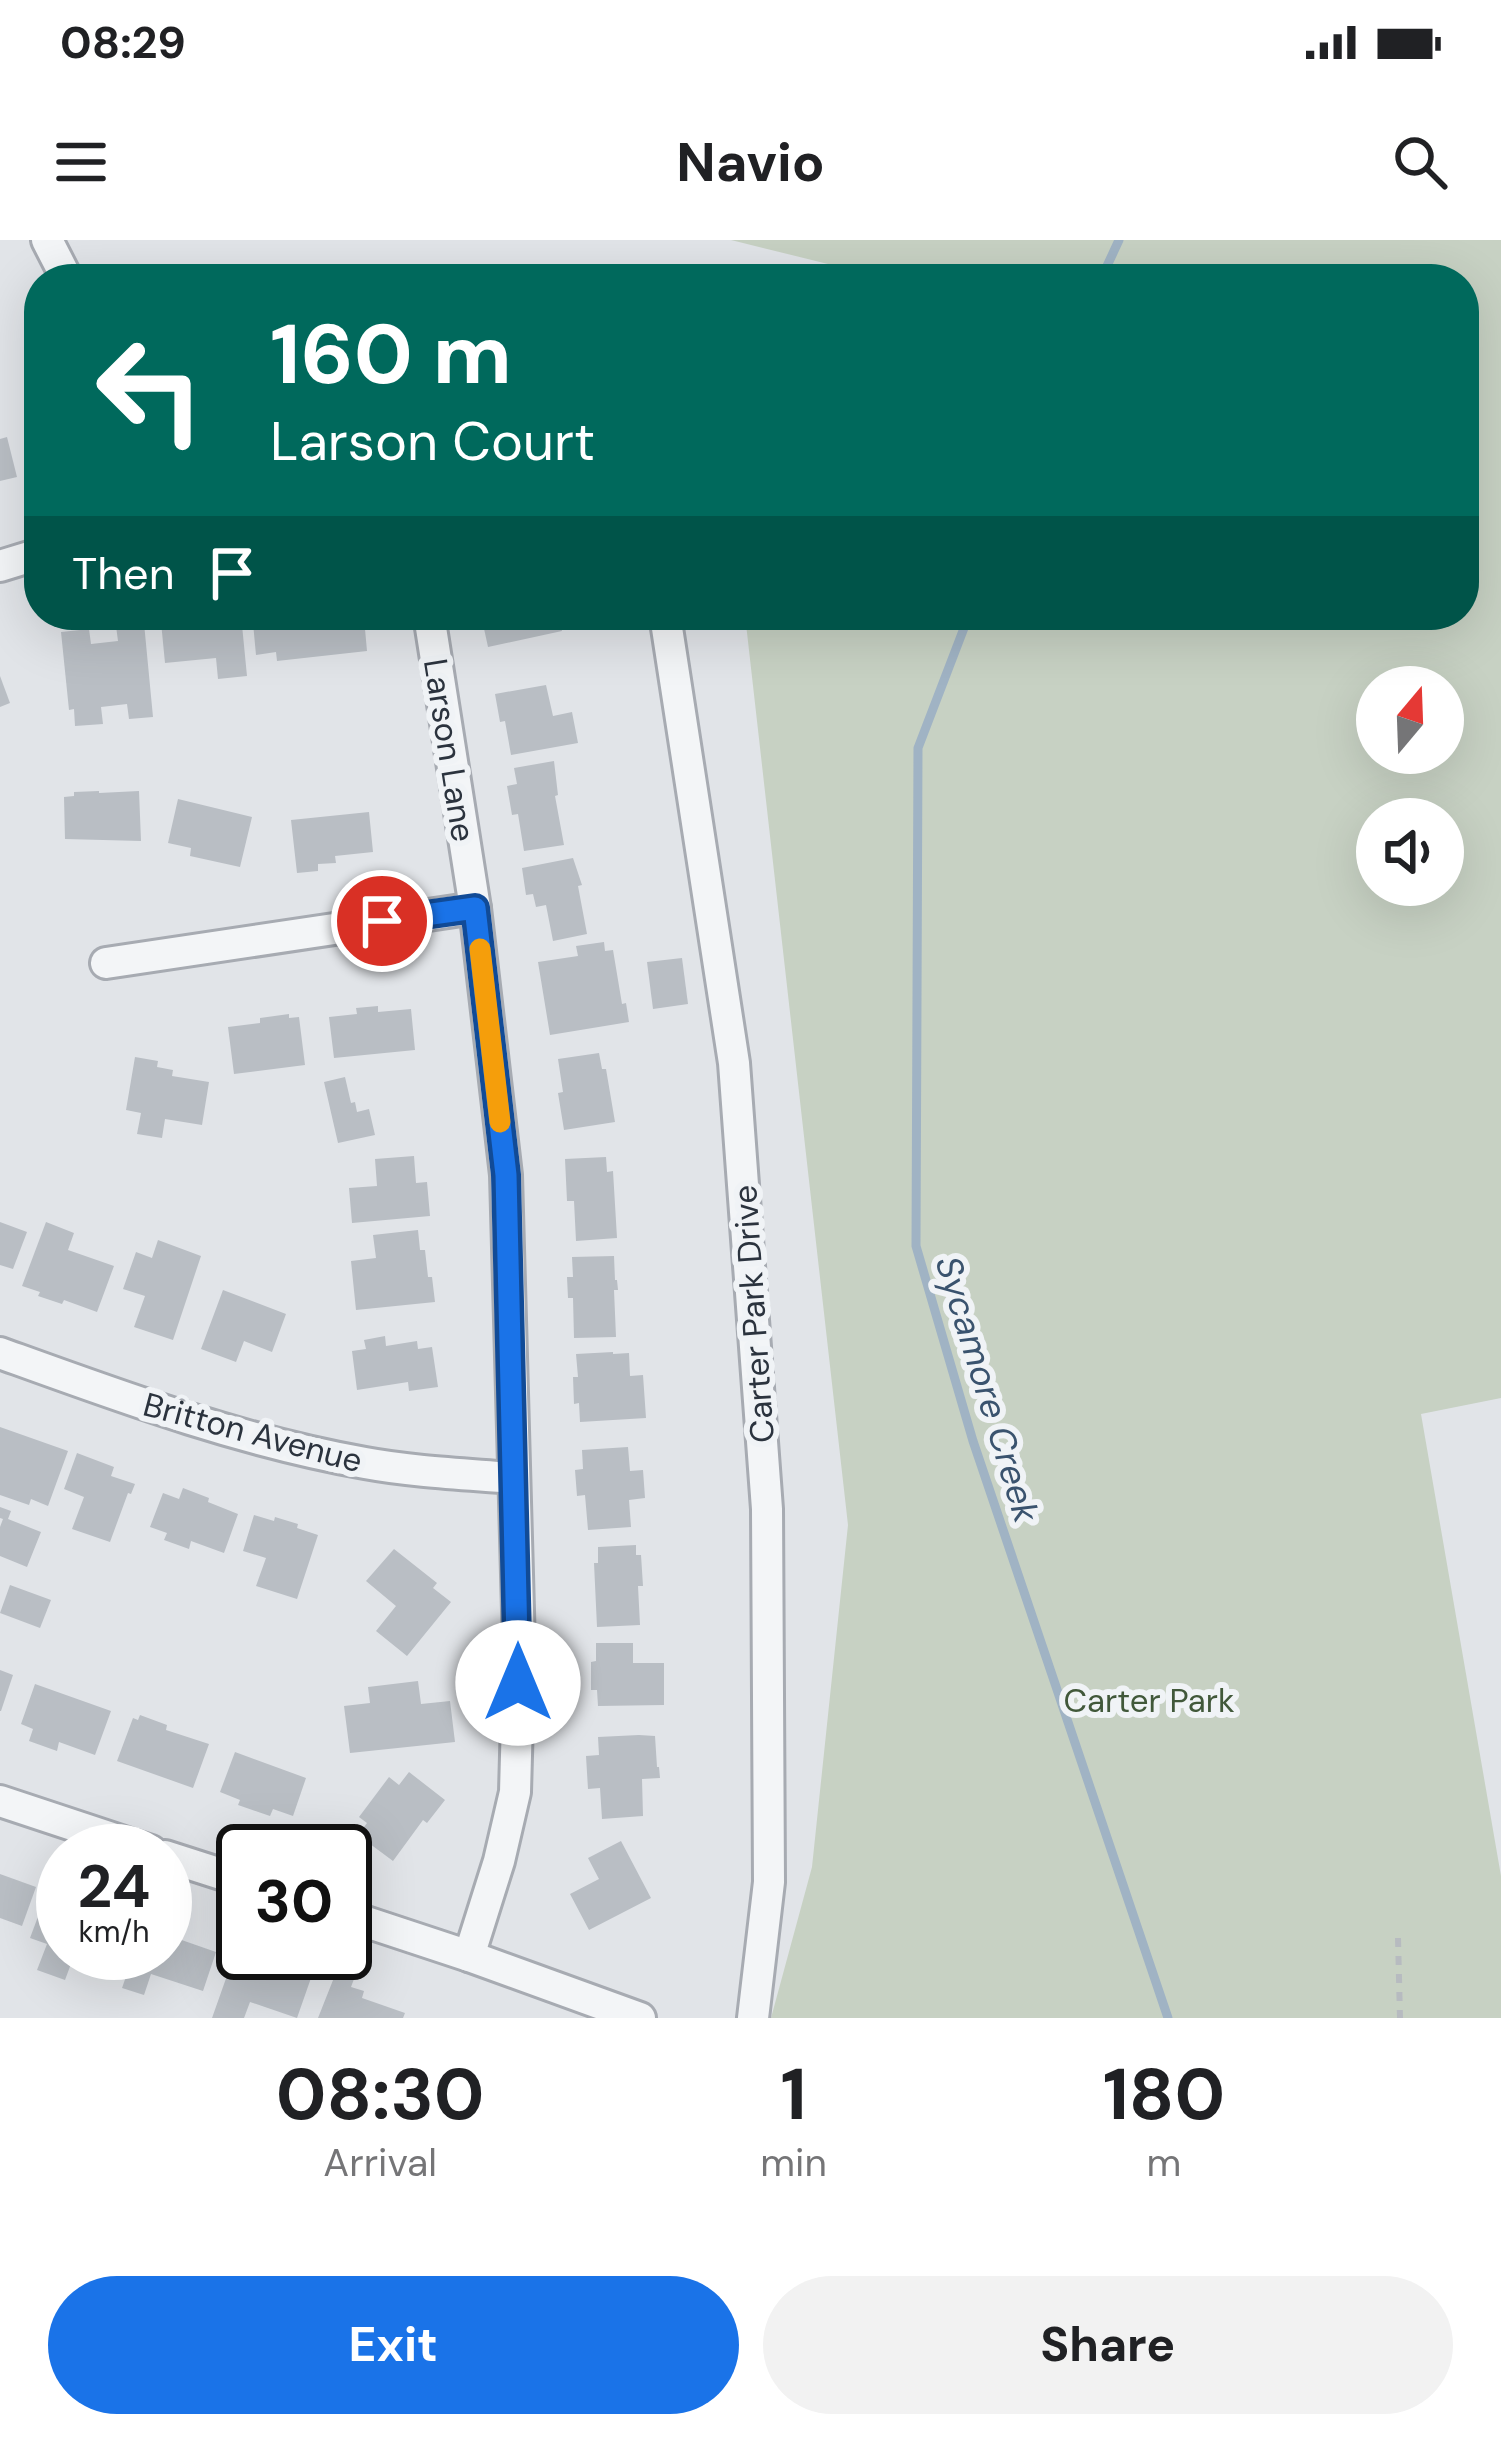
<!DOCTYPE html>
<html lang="en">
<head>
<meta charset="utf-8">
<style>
	body { margin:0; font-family:"DM Sans",sans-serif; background:#f2f2f2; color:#202124; height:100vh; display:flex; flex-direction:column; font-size:45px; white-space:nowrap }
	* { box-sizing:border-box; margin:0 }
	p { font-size:39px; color:#757577 }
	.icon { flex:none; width:66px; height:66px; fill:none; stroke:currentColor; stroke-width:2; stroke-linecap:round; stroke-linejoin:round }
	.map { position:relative; height:1778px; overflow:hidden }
	.details { display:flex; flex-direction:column; background:#fff; flex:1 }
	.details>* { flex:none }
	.guide { position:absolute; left:24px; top:24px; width:1455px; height:366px; border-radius:48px; box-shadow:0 12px 48px #0002; background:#00695c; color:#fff; overflow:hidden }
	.needle { width:78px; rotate:19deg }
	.tools { position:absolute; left:1356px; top:426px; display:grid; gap:24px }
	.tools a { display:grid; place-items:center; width:108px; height:108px; border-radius:50%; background:#fff; box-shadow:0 12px 48px #0002; font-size:60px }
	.speed { position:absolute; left:36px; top:1584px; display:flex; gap:24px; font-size:60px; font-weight:700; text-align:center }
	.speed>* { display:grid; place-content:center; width:156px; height:156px; border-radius:50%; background:#fff; box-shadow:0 12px 48px #0002; line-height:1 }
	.speed small { font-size:30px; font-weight:400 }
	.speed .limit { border:6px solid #111; border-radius:18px; background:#fff; color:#111 }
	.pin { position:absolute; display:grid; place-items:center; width:102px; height:102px; color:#fff; margin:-51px; border:6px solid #fff; border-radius:50%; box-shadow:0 3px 12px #0007 }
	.me { position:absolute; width:132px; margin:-66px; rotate:0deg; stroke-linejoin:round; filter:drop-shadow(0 0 9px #0008) }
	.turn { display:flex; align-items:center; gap:42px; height:252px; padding:0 48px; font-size:54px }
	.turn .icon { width:156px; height:156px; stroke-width:2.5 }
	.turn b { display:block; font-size:84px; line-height:102px }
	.then { display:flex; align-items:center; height:114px; padding:0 48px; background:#0003; gap:24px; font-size:45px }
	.eta { display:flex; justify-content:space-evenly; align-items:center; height:204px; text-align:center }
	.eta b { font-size:72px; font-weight:700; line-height:84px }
	.action { display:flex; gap:24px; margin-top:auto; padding:24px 48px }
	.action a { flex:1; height:138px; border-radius:72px; background:#1a73e8; color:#fff; font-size:48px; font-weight:700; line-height:138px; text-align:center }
	.action a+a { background:#f2f2f2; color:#202124 }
	.status { display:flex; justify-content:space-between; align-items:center; height:84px; padding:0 60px; background:#fff; direction:ltr }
	.status svg { height:33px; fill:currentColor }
	header { display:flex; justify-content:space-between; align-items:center; height:156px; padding:0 48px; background:#fff; font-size:54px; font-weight:700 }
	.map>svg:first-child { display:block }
</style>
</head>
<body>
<div class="status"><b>08:29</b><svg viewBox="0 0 49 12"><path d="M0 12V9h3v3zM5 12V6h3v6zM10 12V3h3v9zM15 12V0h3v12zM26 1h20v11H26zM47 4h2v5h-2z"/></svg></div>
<header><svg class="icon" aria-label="menu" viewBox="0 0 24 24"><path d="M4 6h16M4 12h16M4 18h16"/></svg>Navio<svg class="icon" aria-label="search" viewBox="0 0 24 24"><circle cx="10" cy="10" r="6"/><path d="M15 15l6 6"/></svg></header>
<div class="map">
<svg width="1501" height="1778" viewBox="0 0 1501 1778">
	<rect width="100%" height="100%" fill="#e1e4e8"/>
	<path fill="#c7d1c3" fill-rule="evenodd" d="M731 0H1501V1158L1421 1174 1501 1636V1778H771L812 1627 848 1285 745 375H1464V39H833L836 26ZM1377 447H1443V513H1377ZM1377 579H1443V645H1377Z"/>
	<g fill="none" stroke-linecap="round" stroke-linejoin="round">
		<g stroke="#a0b3c4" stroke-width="9">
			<path d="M1101 39 1119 0"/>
			<path d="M969 375 918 508 916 1006 973 1201 1168 1778"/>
		</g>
	</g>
	<g fill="#b9bec4">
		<path d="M7 197 17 237 0 241V199Z"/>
		<path d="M190 375H209V377L241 375 247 436 218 439 216 418 165 423 161 382 191 379Z"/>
		<path d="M274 375H349L350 379 364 378 367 411 277 421 276 412 256 415 253 383 275 381Z"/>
		<path d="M481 375H558L562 391 488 407Z"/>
		<path d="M144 383 153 477 129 479 127 464 101 467 103 484 75 486 74 469 69 470 61 392 89 389 91 404 118 401 116 386Z"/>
		<path d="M0 436 10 463 0 467Z"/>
		<path d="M546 445 553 476 572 472 578 503 511 515 505 481 500 482 495 454Z"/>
		<path d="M554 521 558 555 555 556 564 605 524 611 518 574 512 575 507 546 517 544 514 528Z"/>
		<path d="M99 551V553L139 551 141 601 65 599 64 557 74 556V552Z"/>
		<path d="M178 559 252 577 240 627 190 616 191 608 168 603Z"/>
		<path d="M369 572 373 612 335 616 336 623 318 624V631L297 633 291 580Z"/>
		<path d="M573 618 582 645 578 646 587 694 553 701 546 665 536 667 533 654 526 655 522 628Z"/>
		<path d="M604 702 605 711 613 710 622 764 626 763 629 782 550 795 538 722 578 716 576 706Z"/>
		<path d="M682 718 688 764 653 769 647 722Z"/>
		<path d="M378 766V772L411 769 415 810 334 818 329 777 357 774 356 768Z"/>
		<path d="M289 774V778L299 777 305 825 234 834 228 787 260 783V778Z"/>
		<path d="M599 813 602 829H606L615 882 564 890 558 853 563 852 558 819Z"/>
		<path d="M135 817 158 821 157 827 173 830 172 836 209 842 202 885 165 879 162 898 137 894 141 873 126 870Z"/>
		<path d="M345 837 351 863 355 862 357 872 369 869 375 895 338 903 324 842Z"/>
		<path d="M414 916 416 943 427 942 430 976 352 983 349 948 377 946 375 919Z"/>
		<path d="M606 917 607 932 613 931 617 998 576 1001 574 961H567L565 919Z"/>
		<path d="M0 982 27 992 13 1029 0 1025Z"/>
		<path d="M46 982 74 993 68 1010 114 1026 97 1072 64 1060 62 1064 38 1056 40 1052 22 1046Z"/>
		<path d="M418 990 420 1010H425L428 1037H432L435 1062 356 1070 351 1021 376 1018 373 995Z"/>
		<path d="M158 1000 201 1016 173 1100 134 1087 145 1056 123 1049 136 1012 152 1018Z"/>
		<path d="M614 1016 615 1040H617L618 1050H614L616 1097 574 1098 573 1058H568L567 1037H573L572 1017Z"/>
		<path d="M223 1050 286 1074 272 1112 244 1101 236 1122 201 1109Z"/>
		<path d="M385 1096 386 1106 417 1101 418 1109 432 1107 438 1147 409 1151 408 1142 357 1150 352 1111 366 1109 364 1100Z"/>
		<path d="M613 1112V1114L629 1113 630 1136 643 1135 646 1178 580 1182 579 1163 574 1164 573 1137H578L576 1114Z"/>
		<path d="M0 1187 68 1211 48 1266 31 1259 29 1265 0 1255Z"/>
		<path d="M628 1207 630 1231 643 1230 645 1258 629 1260 631 1287 588 1290 585 1255 577 1256 575 1230 583 1229 582 1210Z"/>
		<path d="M77 1213 114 1227 111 1236 135 1244 131 1254 128 1253 110 1302 72 1289 84 1257 64 1249Z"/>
		<path d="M183 1248 209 1258 208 1262 238 1274 224 1313 191 1301 189 1309 164 1300 167 1293 150 1287 163 1253 179 1259Z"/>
		<path d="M0 1267 11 1271 8 1279 41 1292 27 1327 0 1316V1287L3 1279 0 1278Z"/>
		<path d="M254 1275 274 1281 275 1277 298 1284 297 1288 318 1295 297 1359 256 1346 266 1318 243 1311Z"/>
		<path d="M636 1305V1315H641L643 1346H638L640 1385 597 1387 594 1323H598V1307Z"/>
		<path d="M394 1309 437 1343 433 1348 451 1362 407 1416 376 1391 396 1366 366 1341Z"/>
		<path d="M10 1345 51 1360 40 1388 0 1373Z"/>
		<path d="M596 1403H633V1423H664V1465L598 1466 597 1450H591V1422L596 1421Z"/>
		<path d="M0 1430 13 1435 1 1471H0Z"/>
		<path d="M418 1441 421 1464 450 1461 455 1502 350 1513 344 1466 370 1463 368 1447Z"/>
		<path d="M35 1444 111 1471 95 1515 59 1502 57 1511 29 1501 33 1489 21 1484Z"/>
		<path d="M140 1475 167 1485 166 1490 209 1504 193 1548 117 1521 133 1478 138 1480Z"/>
		<path d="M639 1495 655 1496 657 1527H659L660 1538 642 1539 643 1576 602 1579 600 1548 588 1549 586 1516 599 1515 598 1497Z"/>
		<path d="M235 1512 306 1538 293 1576 273 1569 270 1576 238 1565 240 1560 220 1552Z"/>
		<path d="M409 1532 445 1560 427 1583 423 1580 393 1621 358 1595 367 1583 359 1577 389 1537 399 1545Z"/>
		<path d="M621 1601 651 1658 589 1690 570 1654 599 1639 588 1618Z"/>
		<path d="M0 1634 36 1647 22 1686 0 1678Z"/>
		<path d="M45 1658 63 1664V1713H75L65 1740 37 1730 47 1704 30 1698Z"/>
		<path d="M165 1688 175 1691 173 1697 216 1712 203 1751 151 1734 144 1755 122 1748 130 1725 126 1724 130 1713H165Z"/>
		<path d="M78 1713H114L109 1725Z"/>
		<path d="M235 1713 262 1722 265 1715 289 1724 287 1730 311 1738 297 1778 250 1762 244 1778H212Z"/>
		<path d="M339 1725 357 1731 351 1747 364 1751 362 1758 405 1773 403 1778H318Z"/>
	</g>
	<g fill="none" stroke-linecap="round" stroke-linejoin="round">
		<defs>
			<g id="street">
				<path d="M47 0 67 39"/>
				<path d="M0 326 39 314"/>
				<path d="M429 375 475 668 506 935 519 1407 515 1552 499 1621 469 1716"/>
				<path d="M665 375 734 823 767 1269 769 1642 753 1778"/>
				<path d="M106 723 475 668"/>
				<path d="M0 1113C119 1156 240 1201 365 1223 414 1232 463 1234 513 1238"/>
				<path d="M0 1561 151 1611"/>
				<path d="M165 1616 243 1641"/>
				<path d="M345 1675 469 1716 640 1778"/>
			</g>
		</defs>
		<use href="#street" stroke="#a7abb2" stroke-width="36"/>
		<path stroke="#b7bbc0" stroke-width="6" stroke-dasharray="9 9" stroke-linecap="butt" d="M1398 1698 1400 1778"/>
		<use href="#street" stroke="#f3f5f7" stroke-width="30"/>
	</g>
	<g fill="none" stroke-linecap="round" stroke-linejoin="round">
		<defs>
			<path id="route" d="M382 681 475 668 506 935 518 1443"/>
		</defs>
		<use href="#route" stroke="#114b97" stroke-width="30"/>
		<use href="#route" stroke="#1a73e8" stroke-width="21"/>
		<path stroke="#f59e0b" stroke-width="21" d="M480 709 500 882"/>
	</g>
	<g text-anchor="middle" stroke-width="12" stroke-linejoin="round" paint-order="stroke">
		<g font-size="33" fill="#2b333e" stroke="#f0f3f6">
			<text transform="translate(450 510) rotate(81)" y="12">Larson Lane</text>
			<text transform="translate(753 1074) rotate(-94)" y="12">Carter Park Drive</text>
			<text transform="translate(253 1192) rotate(15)" y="12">Britton Avenue</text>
		</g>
		<g font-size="33" fill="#41583a" stroke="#f0f3f6">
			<text x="1149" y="1472">Carter Park</text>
		</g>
		<g font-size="36" font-style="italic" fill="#3a536e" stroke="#f0f3f6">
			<text transform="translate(988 1149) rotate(73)" y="13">Sycamore Creek</text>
		</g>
	</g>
</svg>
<div class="tools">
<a><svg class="needle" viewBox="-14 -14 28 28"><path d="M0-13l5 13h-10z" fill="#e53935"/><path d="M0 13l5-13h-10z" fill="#757577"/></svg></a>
<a><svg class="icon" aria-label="sound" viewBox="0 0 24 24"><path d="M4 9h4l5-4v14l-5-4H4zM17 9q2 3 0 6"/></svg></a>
</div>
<div class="speed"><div>24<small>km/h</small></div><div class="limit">30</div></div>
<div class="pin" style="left:382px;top:681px;background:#d93025"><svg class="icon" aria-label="arrive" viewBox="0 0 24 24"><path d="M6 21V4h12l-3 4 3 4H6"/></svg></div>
<svg class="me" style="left:518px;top:1443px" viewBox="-20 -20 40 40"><circle r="19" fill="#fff"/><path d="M0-13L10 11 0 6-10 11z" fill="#1a73e8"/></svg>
<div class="guide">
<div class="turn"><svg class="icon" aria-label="left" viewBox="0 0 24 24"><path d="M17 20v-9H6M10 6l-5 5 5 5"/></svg><div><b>160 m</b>Larson Court</div></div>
<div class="then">Then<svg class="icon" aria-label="arrive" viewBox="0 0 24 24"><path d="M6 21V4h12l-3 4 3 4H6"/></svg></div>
</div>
</div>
<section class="details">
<div class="eta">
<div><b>08:30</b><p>Arrival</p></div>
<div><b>1</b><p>min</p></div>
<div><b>180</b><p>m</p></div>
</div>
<div class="action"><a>Exit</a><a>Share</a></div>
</section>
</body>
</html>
